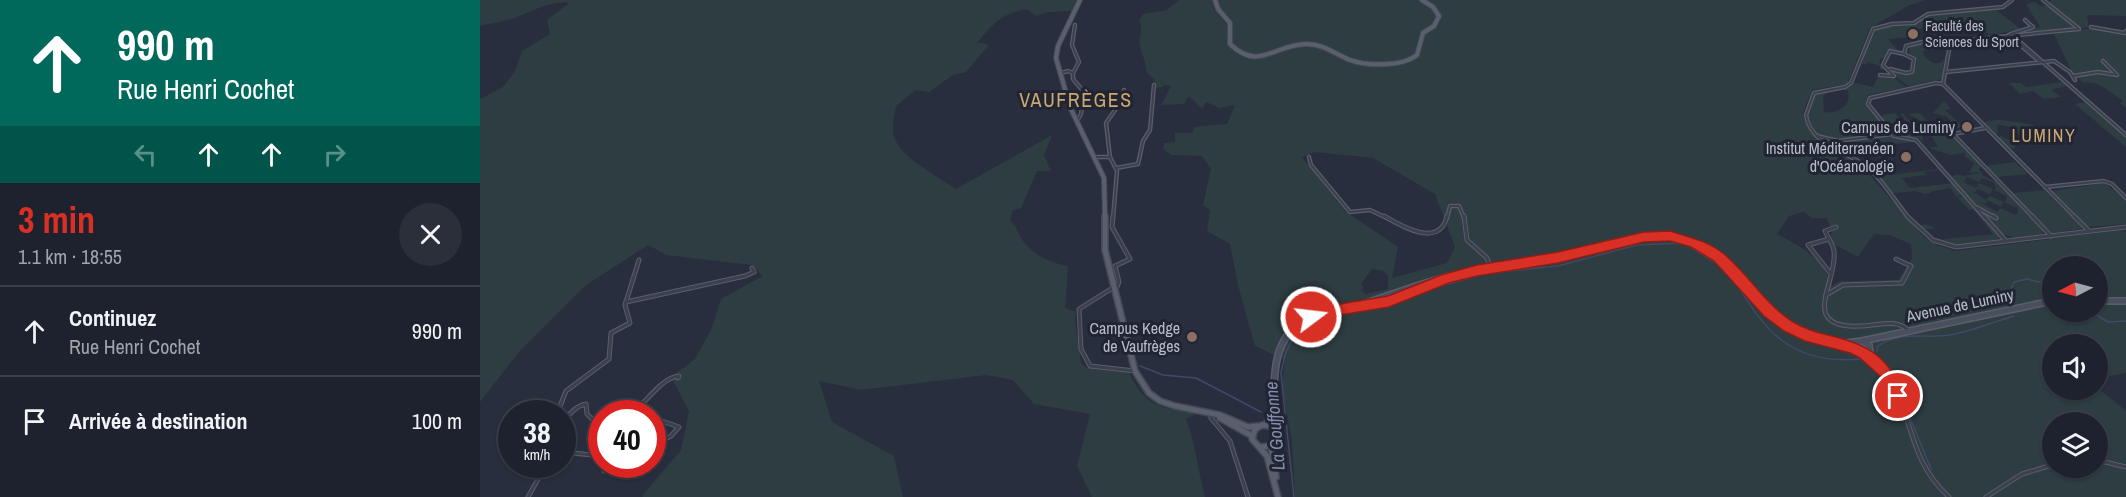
<!DOCTYPE html>
<html lang="fr">
<head>
<meta charset="utf-8">
<style>
	body { margin:0; font-family:"Archivo Narrow",sans-serif; background:#2b2f3a; color:#f1f3f6; height:100vh; display:flex; flex-direction:column; font-size:22px; white-space:nowrap }
	* { box-sizing:border-box; margin:0 }
	p { font-size:20px; color:#a1a4aa }
	.icon { flex:none; width:33px; height:33px; fill:none; stroke:currentColor; stroke-width:2; stroke-linecap:round; stroke-linejoin:round }
	.map { position:relative; flex:1; overflow:hidden }
	.sheet { display:flex; flex-direction:column; background:#1e222e; width:480px }
	.sheet>* { flex:none }
	.banner { background:#00695c; color:#fff; overflow:hidden }
	.needle { width:39px; rotate:264deg }
	.fabs { position:absolute; left:1562px; top:256px; display:grid; gap:12px }
	.fabs a { display:grid; place-items:center; width:66px; height:66px; border-radius:50%; background:#1e222e; box-shadow:0 2px 4px #0004,0 0 0 2px #3c3f4a; font-size:30px }
	.speed { position:absolute; left:18px; top:400px; display:flex; gap:12px; font-size:30px; font-weight:700; text-align:center }
	.speed>* { display:grid; place-content:center; width:78px; height:78px; border-radius:50%; background:#1e222e; box-shadow:0 2px 4px #0004,0 0 0 2px #3c3f4a; line-height:1 }
	.speed small { font-size:15px; font-weight:400 }
	.speed .limit { border:9px solid #d22; background:#fff; color:#111 }
	.pin { position:absolute; display:grid; place-items:center; width:51px; height:51px; color:#fff; margin:-26px; border:3px solid #fff; border-radius:50%; box-shadow:0 2px 6px #0007 }
	.me { position:absolute; width:66px; margin:-33px; rotate:75deg; stroke-linejoin:round; filter:drop-shadow(0 0 4px #0008) }
	.turn { display:flex; align-items:center; gap:21px; height:126px; padding:0 18px; font-size:27px }
	.turn .icon { width:78px; height:78px; stroke-width:2.5 }
	.turn b { display:block; font-size:42px; line-height:51px }
	.lanes { display:flex; align-items:center; height:57px; padding:0 18px; background:#0003; justify-content:center; gap:30px; direction:ltr }
	.lanes .off { opacity:.35 }
	.round { display:grid; place-items:center; flex:none; width:63px; height:63px; border-radius:32px; background:#2b2f3a }
	.overview { display:flex; align-items:center; justify-content:space-between; height:102px; padding:0 18px }
	h1 { font-size:36px; font-weight:700; line-height:45px; color:#d93025 }
	ul { padding:0; list-style:none }
	li { display:flex; align-items:center; gap:18px; height:90px; padding:0 18px; border-top:2px solid #3c3f4a }
	li div { flex:1 }
	li b { display:block; font-size:22px }
	li em { font-style:normal }
	main { display:flex; flex:1; min-height:0 }
	.map>svg:first-child { display:block }
</style>
</head>
<body>
<main>
<section class="sheet">
<div class="banner">
<div class="turn"><svg class="icon" aria-label="ahead" viewBox="0 0 24 24"><path d="M12 20V5M6 11l6-6 6 6"/></svg><div><b>990 m</b>Rue Henri Cochet</div></div>
<div class="lanes"><svg class="icon off" aria-label="left" viewBox="0 0 24 24"><path d="M17 20v-9H6M10 6l-5 5 5 5"/></svg><svg class="icon" aria-label="ahead" viewBox="0 0 24 24"><path d="M12 20V5M6 11l6-6 6 6"/></svg><svg class="icon" aria-label="ahead" viewBox="0 0 24 24"><path d="M12 20V5M6 11l6-6 6 6"/></svg><svg class="icon off" aria-label="right" viewBox="0 0 24 24"><path d="M7 20v-9h11M14 6l5 5-5 5"/></svg></div>
</div>
<div class="overview"><div><h1>3 min</h1><p>1.1 km · 18:55</p></div><a class="round"><svg class="icon" aria-label="close" viewBox="0 0 24 24"><path d="M6 6l12 12M18 6L6 18"/></svg></a></div>
<ul>
<li><svg class="icon" aria-label="ahead" viewBox="0 0 24 24"><path d="M12 20V5M6 11l6-6 6 6"/></svg><div><b>Continuez</b><p>Rue Henri Cochet</p></div><em>990 m</em></li>
<li><svg class="icon" aria-label="arrive" viewBox="0 0 24 24"><path d="M6 21V4h12l-3 4 3 4H6"/></svg><div><b>Arrivée à destination</b></div><em>100 m</em></li>
</ul>
</section>
<div class="map">
<svg width="1646" height="497" viewBox="0 0 1646 497">
	<rect width="100%" height="100%" fill="#282e3d"/>
	<g fill="#2d3d42" fill-rule="evenodd">
		<path d="M0 0H596L592 11 569 12 556 16 547 9C521 14 514 23 498 42L509 45 486 72 473 75 449 92 435 90 416 106C414 117 410 132 417 143 426 160 460 178 476 189L572 135 564 155 571 171H557L541 208 533 210 530 220C537 226 539 236 545 244 556 256 572 263 588 266L585 308 596 312 595 321 601 363 607 368 649 373C666 408 681 407 716 414L706 419C716 445 718 471 725 497H612L597 466 610 414 554 404 533 380 506 375 381 390 339 381 352 422 414 456 423 497H163L162 496 201 450 209 411 191 377 215 359 231 330 241 299 283 276 272 265 186 255 168 245 106 285 39 352 0 402V99L23 87 35 71 42 51 70 34 67 20 89 3C70 0 52 12 34 18 23 22 11 23 0 26Z"/>
		<path d="M699 0H732L734 9 748 26V45C775 78 800 41 834 46 847 47 860 57 873 61 885 66 927 65 937 58L944 33 960 20 959 11 944 0H1445L1428 6 1390 28 1367 84 1332 90 1323 113 1325 122 1332 133 1340 142 1381 165 1444 237 1457 245 1475 251 1642 230 1646 232V373L1625 377 1619 389 1646 411V497H815L812 441 802 387 805 360 775 346 758 285 750 244 727 231 730 210 723 205 731 169 722 156 691 155 683 149 684 143 695 142V133H713L714 127 747 124 755 105 740 108 726 102 722 109 710 97 707 98 704 104 681 105 691 86 684 85 683 87 675 88 674 79 666 71C666 61 662 56 660 46 658 36 664 31 659 21L663 14 687 10ZM835 152 893 158 955 194 975 247 967 263 912 278 918 247 865 211 822 157ZM1324 212 1332 218H1347L1352 232 1348 241 1378 257 1394 234 1409 235 1431 244 1432 258 1418 280 1360 281 1352 286C1342 257 1323 248 1297 234L1309 216ZM1572 267H1617V312H1572ZM892 269 904 271 908 276V289L886 294 881 290 884 287 881 284ZM1572 345H1617V390H1572ZM1572 423H1617V468H1572Z"/>
		<path d="M737 0H939L951 8 957 16 952 25 940 32 934 54C924 65 890 63 875 59 858 55 846 43 827 42 806 41 790 53 769 57L752 44 753 22 740 9Z"/>
		<path d="M1571 0H1646V16L1607 15 1609 27 1601 28 1570 4Z"/>
		<path d="M1555 2 1561 6H1568L1594 28 1538 33 1560 27 1546 4Z"/>
		<path d="M1524 8 1517 11 1541 29 1513 35 1484 25 1427 30 1432 37 1408 39 1417 49 1408 51 1404 59 1401 58 1399 63 1413 75 1406 76 1407 71 1400 69V66L1387 62 1386 65 1382 64C1385 52 1388 35 1398 28L1436 24 1450 15Z"/>
		<path d="M1612 28H1620L1646 35V108L1640 103 1643 101 1625 88 1614 83 1602 82 1592 72 1574 34Z"/>
		<path d="M1439 43 1468 48 1442 51C1446 59 1452 66 1462 62L1465 57 1462 79 1428 86 1416 77V74L1411 70 1432 75 1437 62 1429 52 1430 48Z"/>
		<path d="M1398 76 1414 78 1426 87 1388 95 1386 102 1387 106 1415 139H1427L1435 142 1358 150 1337 135 1327 116 1335 95 1349 91 1343 96 1344 112C1357 114 1372 106 1368 91L1364 89 1375 83 1393 87Z"/>
		<path d="M1582 82 1588 86 1573 89 1572 91 1582 97 1564 99 1553 91 1540 94 1529 83H1541L1546 87Z"/>
		<path d="M1464 101 1471 109 1465 110 1484 127 1467 131 1501 166 1499 170 1503 174 1502 175 1516 182 1562 229 1563 235 1535 238 1522 234 1464 170 1473 176 1477 174 1483 176 1498 173 1501 175 1498 172 1489 173 1494 163 1485 157 1484 151 1483 153 1471 155 1452 149 1451 147H1458L1452 137 1442 135 1444 142 1437 137H1418L1401 118 1402 115 1415 113 1423 122H1426L1420 113H1423L1438 131 1446 130V128L1438 119 1428 114 1440 113 1454 128 1459 127 1457 124 1461 126 1474 125 1466 116 1453 113ZM1487 177 1499 182 1502 178 1514 183 1516 187 1514 190 1527 196 1525 203 1538 208V213L1535 215 1521 208 1517 212 1500 202 1506 204 1507 200 1521 207 1524 202 1510 196 1506 200 1490 190 1495 192 1498 189 1510 194 1513 189 1499 183 1496 188 1484 182Z"/>
		<path d="M1605 102 1646 137V147L1595 104Z"/>
		<path d="M1517 120C1533 120 1580 128 1587 143L1582 141 1560 143 1555 141 1533 144 1536 148 1531 149 1518 138 1521 136 1535 142 1542 137 1533 128 1517 124 1518 133 1516 134 1502 122Z"/>
		<path d="M1535 162 1548 174 1518 177 1506 166Z"/>
		<path d="M1460 169 1461 170 1444 172 1446 175 1422 178 1430 188 1472 183 1483 195 1476 196 1470 188 1450 192 1451 193 1444 194 1436 191 1414 193 1415 195 1398 176Z"/>
		<path d="M1625 183 1646 200V224L1608 227 1572 191Z"/>
		<path d="M1564 190 1602 227 1601 229 1572 233 1533 193Z"/>
		<path d="M1484 196 1518 234V240C1485 245 1463 253 1438 225 1446 224 1450 224 1455 229H1445L1457 240 1513 234 1493 209 1489 210 1477 197Z"/>
	</g>
	<g fill="none" stroke-linecap="round" stroke-linejoin="round">
		<g stroke="#404965" stroke-width="1.5">
			<path d="M1597 94 1632 124"/>
			<path d="M1254 279C1285 333 1313 365 1380 359"/>
			<path d="M1535 298 1531 289 1534 282 1547 279 1572 285"/>
			<path d="M1612 312 1628 322 1646 321"/>
			<path d="M1397 352V347C1417 330 1447 339 1470 335 1492 331 1513 322 1534 316"/>
			<path d="M660 366 683 375 716 378 781 412"/>
			<path d="M1412 373 1424 390 1431 420 1451 469"/>
			<path d="M814 497 801 373 805 355 815 333 834 321 861 313 909 306 944 291 1007 273 1078 266 1157 245 1204 243 1242 267"/>
		</g>
		<defs>
			<g id="street-far1">
				<path d="M1563 0 1598 28"/>
				<path d="M1611 27 1645 33 1646 31"/>
				<path d="M1531 34 1553 27 1545 20"/>
				<path d="M1529 35 1559 61"/>
				<path d="M1532 35 1646 135"/>
				<path d="M1410 69 1426 73 1432 72 1434 59 1424 54"/>
				<path d="M1466 72 1574 61 1590 72 1595 80"/>
				<path d="M581 73 588 71 593 73"/>
				<path d="M593 73V79L604 92 601 114 597 121"/>
				<path d="M593 73 599 62 592 45 595 25"/>
				<path d="M1400 75 1414 76 1403 65 1410 51 1424 54 1426 46 1442 42 1469 48"/>
				<path d="M1593 76 1618 72 1637 75 1623 61"/>
				<path d="M1463 84 1456 83 1390 98 1388 104 1414 136 1436 140 1505 218"/>
				<path d="M603 100 642 98"/>
				<path d="M1505 128 1473 134 1554 218"/>
				<path d="M1337 136 1358 141 1412 134"/>
				<path d="M615 157H630L637 171 633 218"/>
				<path d="M630 157 626 123 640 103 644 90"/>
				<path d="M829 157 831 165 870 212 890 210 907 218"/>
				<path d="M636 168 658 164 663 141 670 130 674 85"/>
				<path d="M1565 187 1624 181 1632 184 1646 198"/>
				<path d="M1496 207 1516 218"/>
				<path d="M967 218 970 206H979L984 218"/>
				<path d="M1429 218C1414 200 1402 178 1384 165 1364 150 1330 144 1326 115L1334 93 1365 87 1371 83 1393 29 1412 24 1434 23 1448 14 1523 7 1532 0"/>
				<path d="M1596 218 1463 84 1470 45 1476 41 1599 29"/>
			</g>
			<g id="street">
				<path d="M633 216 632 227 650 259 635 266 639 282 636 289"/>
				<path d="M904 216C921 226 960 249 967 216"/>
				<path d="M984 216 987 240 1007 258 1010 267"/>
				<path d="M1427 216 1453 240 1476 247 1646 227"/>
				<path d="M1504 216 1525 240"/>
				<path d="M1513 216 1516 218"/>
				<path d="M1552 216 1571 236"/>
				<path d="M1594 216 1609 231"/>
				<path d="M1349 239C1351 243 1354 247 1354 252 1358 281 1317 329 1380 326 1396 326 1416 318 1428 330"/>
				<path d="M1351 274 1328 245 1349 239 1345 231 1356 227"/>
				<path d="M634 287 599 309 601 349 610 366 655 371"/>
				<path d="M1346 295 1363 285 1422 283 1431 266 1416 259"/>
				<path d="M146 302 265 276 274 272 272 268"/>
				<path d="M1390 352C1398 364 1411 377 1417 390 1433 431 1434 465 1469 497"/>
				<path d="M1385 354 1396 361"/>
				<path d="M77 414 86 391 129 359 131 333 150 323 145 305 159 260"/>
				<path d="M151 414C166 403 182 377 199 376L198 378"/>
				<path d="M731 418 750 441 768 497"/>
				<path d="M82 423C89 415 95 406 106 404L107 414 112 419 117 418 135 404 138 406 136 414"/>
				<path d="M172 446 191 436 199 427 179 420"/>
				<path d="M82 452 122 456"/>
				<path d="M1617 460 1646 467"/>
				<path d="M127 465 124 471 135 465"/>
				<path d="M48 497 66 465"/>
				<path d="M1506 497 1542 474 1572 465"/>
			</g>
			<g id="secondary">
				<path d="M1617 301H1646"/>
				<path d="M898 303 938 290"/>
				<path d="M881 305C907 296 933 286 959 279 999 268 1040 265 1080 257 1119 248 1180 223 1218 245 1254 266 1273 305 1309 327 1329 339 1352 342 1374 347"/>
				<path d="M1382 341 1572 301"/>
				<path d="M1366 343 1382 341 1389 345 1390 352H1379L1373 343"/>
				<path d="M786 424 795 412"/>
				<path d="M795 427C795 388 786 338 829 318 845 311 866 309 884 305"/>
			</g>
			<g id="primary-far1">
				<path d="M600 0 578 46 576 58 590 107 624 178 625 218"/>
				<path d="M735 0 738 9 750 23V44C779 72 794 44 827 44 843 44 855 54 870 60 887 66 922 67 937 55L943 33 954 26 959 16 953 7 942 0"/>
			</g>
			<g id="primary">
				<path d="M625 216V250L655 371 669 393 680 401 695 406 740 415 768 427 777 426"/>
				<path d="M740 418 772 436"/>
				<path d="M791 446 796 477"/>
				<path d="M780 447 791 446 797 442 799 435 795 427 782 425 775 429 772 439 787 456 798 497"/>
			</g>
		</defs>
		<use href="#street-far1" stroke="#5a5e6b" stroke-width="4.5"/>
		<use href="#street" stroke="#5a5e6b" stroke-width="5"/>
		<use href="#secondary" stroke="#5a5e6b" stroke-width="8"/>
		<use href="#primary-far1" stroke="#454957" stroke-width="6"/>
		<use href="#primary" stroke="#454957" stroke-width="8"/>
		<use href="#street-far1" stroke="#3c404e" stroke-width="2"/>
		<use href="#street" stroke="#3c404e" stroke-width="3"/>
		<use href="#secondary" stroke="#4a4f60" stroke-width="5"/>
		<use href="#primary-far1" stroke="#5a5f6d" stroke-width="4"/>
		<use href="#primary" stroke="#5a5f6d" stroke-width="5"/>
	</g>
	<path fill="#d93025" stroke="#8d1f18" stroke-width="1.5" d="M1190 231C1209 237 1228 241 1244 254 1269 275 1285 304 1313 322 1325 329 1338 333 1352 336 1393 346 1407 358 1426 396L1424 401 1418 403 1413 401 1401 377 1380 358 1370 353 1325 341 1304 331 1284 316 1234 261 1211 247 1190 241 1164 242 1078 263 997 276 969 283 909 307 848 317 831 323 825 321 823 317 825 313 848 306 908 296 961 275 997 265 1078 252 1164 232Z"/>
	<g fill="#8d6e63" stroke="#212533" stroke-width="2">
		<circle cx="1433" cy="34" r="6"/>
		<circle cx="1487" cy="127" r="6"/>
		<circle cx="1426" cy="157" r="6"/>
		<circle cx="712" cy="337" r="6"/>
	</g>
	<g text-anchor="middle" stroke-width="6" stroke-linejoin="round" paint-order="stroke">
		<g font-size="14" fill="#b8bcc8" stroke="#212533" text-anchor="start">
			<text x="1445" y="31">Faculté des<tspan x="1445" dy="16">Sciences du Sport</tspan></text>
		</g>
		<g font-size="16" fill="#b8bcc8" stroke="#212533" text-anchor="end">
			<text x="1475" y="133">Campus de Luminy</text>
			<text x="1414" y="154">Institut Méditerranéen<tspan x="1414" dy="18">d'Océanologie</tspan></text>
			<text x="700" y="334">Campus Kedge<tspan x="700" dy="18">de Vaufrèges</tspan></text>
		</g>
		<g font-size="16" fill="#b8bcc8" stroke="#212533">
			<text transform="translate(1480 305) rotate(-12)" y="6">Avenue de Luminy</text>
		</g>
		<g font-size="18" letter-spacing="1.5" fill="#cba771" stroke="#212533">
			<text x="1564" y="142">LUMINY</text>
		</g>
		<g font-size="18" font-style="italic" fill="#838ead" stroke="#212533">
			<text transform="translate(795 426) rotate(-95)" y="6">La Gouffonne</text>
		</g>
		<g font-size="20" letter-spacing="1.5" fill="#cba771" stroke="#212533">
			<text x="596" y="107">VAUFRÈGES</text>
		</g>
	</g>
</svg>
<div class="fabs">
<a><svg class="needle" viewBox="-14 -14 28 28"><path d="M0-13l5 13h-10z" fill="#e53935"/><path d="M0 13l5-13h-10z" fill="#a1a4aa"/></svg></a>
<a><svg class="icon" aria-label="sound" viewBox="0 0 24 24"><path d="M4 9h4l5-4v14l-5-4H4zM17 9q2 3 0 6"/></svg></a>
<a><svg class="icon" aria-label="layers" viewBox="0 0 24 24"><path d="M12 4l9 5-9 5-9-5zM3 14l9 5 9-5"/></svg></a>
</div>
<div class="speed"><div>38<small>km/h</small></div><div class="limit">40</div></div>
<div class="pin" style="left:1418px;top:396px;background:#d93025"><svg class="icon" aria-label="arrive" viewBox="0 0 24 24"><path d="M6 21V4h12l-3 4 3 4H6"/></svg></div>
<svg class="me" style="left:831px;top:317px" viewBox="-20 -20 40 40"><circle r="17" fill="#d93025" stroke="#fff" stroke-width="3"/><path d="M0-11L8 9 0 5-8 9z" fill="#fff"/></svg>
</div>
</main>
</body>
</html>
